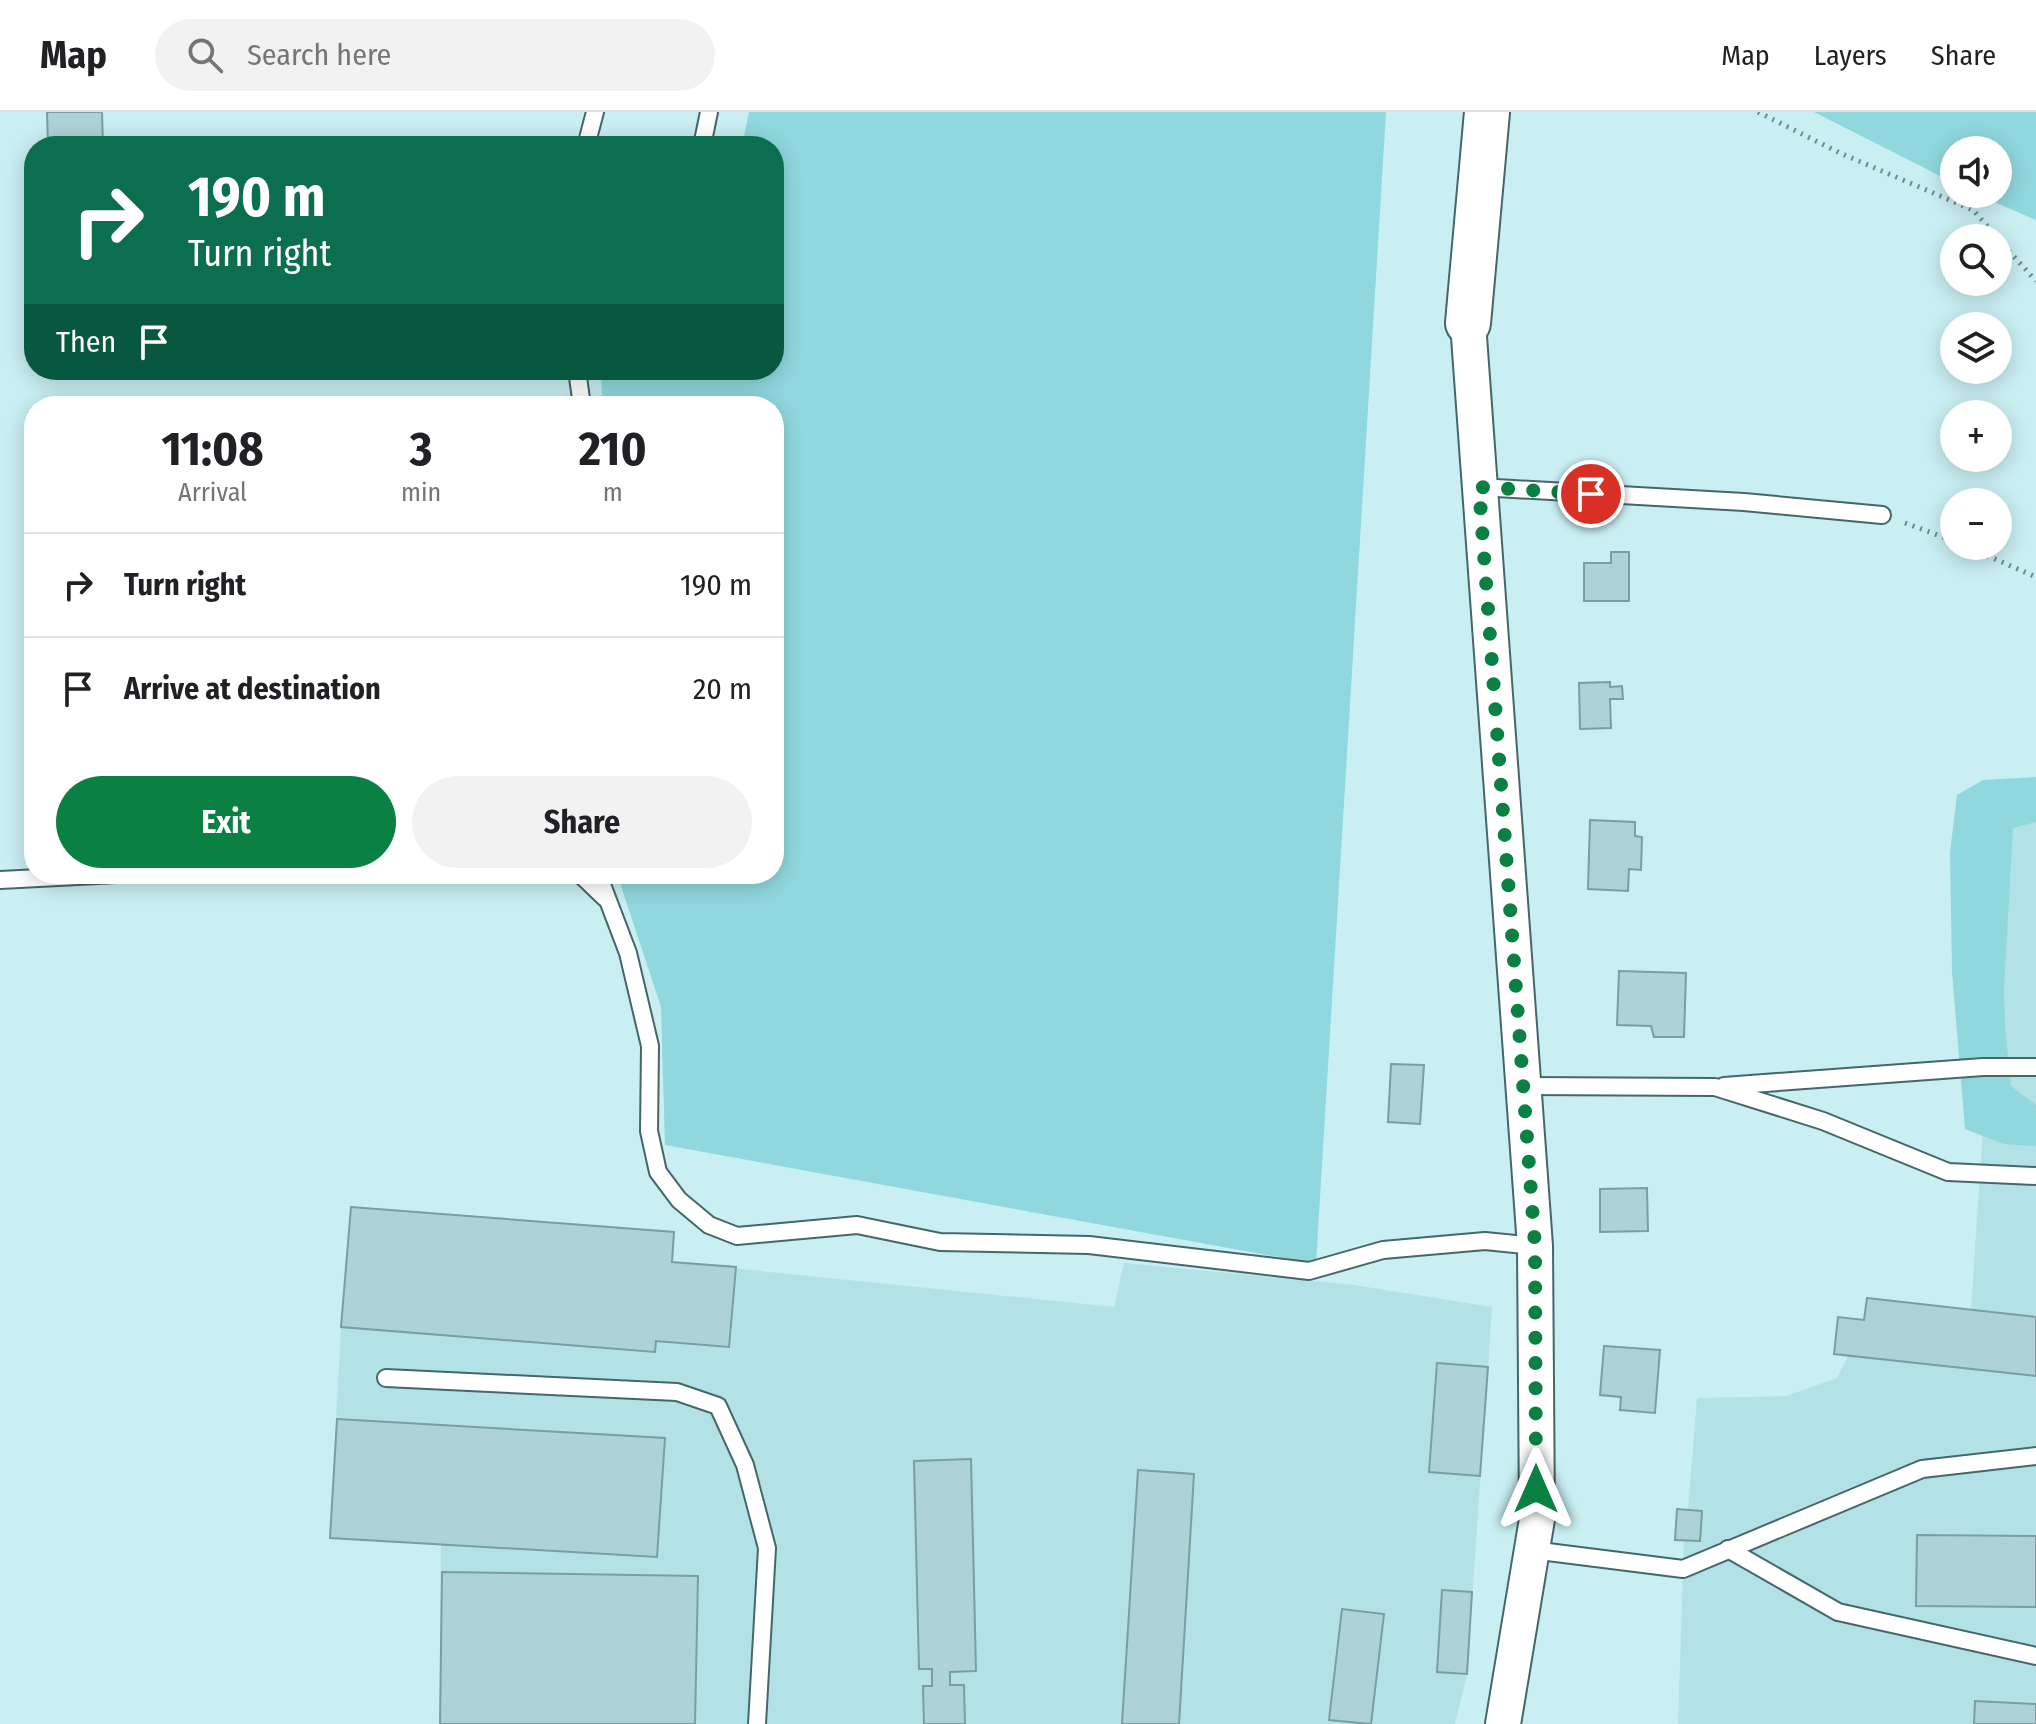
<!DOCTYPE html>
<html lang="en">
<head>
<meta charset="utf-8">
<style>
	body { margin:0; font-family:"Fira Sans Condensed",sans-serif; background:#f2f2f2; color:#202124; height:100vh; display:flex; flex-direction:column; font-size:30px; white-space:nowrap }
	* { box-sizing:border-box; margin:0 }
	p { font-size:26px; color:#757577 }
	.icon { flex:none; width:44px; height:44px; fill:none; stroke:currentColor; stroke-width:2; stroke-linecap:round; stroke-linejoin:round }
	.map { position:relative; flex:1; overflow:hidden }
	.details { position:absolute; left:24px; top:284px; width:760px; height:488px; display:flex; flex-direction:column; background:#fff; border-radius:32px; box-shadow:0 4px 20px #0003 }
	.details>* { flex:none }
	.top-card { position:absolute; left:24px; top:24px; width:760px; height:244px; border-radius:32px; box-shadow:0 4px 20px #0003; background:#0b6e4f; color:#fff; overflow:hidden }
	.controls { position:absolute; left:1940px; top:24px; display:grid; gap:16px }
	.controls a { display:grid; place-items:center; width:72px; height:72px; border-radius:50%; background:#fff; box-shadow:0 4px 20px #0003; font-size:40px }
	.pin { position:absolute; display:grid; place-items:center; width:68px; height:68px; color:#fff; margin:-34px; border:4px solid #fff; border-radius:50%; box-shadow:0 2px 8px #0007 }
	.me { position:absolute; width:88px; margin:-44px; rotate:0deg; stroke-linejoin:round; filter:drop-shadow(0 0 6px #0008) }
	.turn { display:flex; align-items:center; gap:28px; height:168px; padding:0 32px; font-size:36px }
	.turn .icon { width:104px; height:104px; stroke-width:2.5 }
	.turn b { display:block; font-size:56px; line-height:68px }
	.then { display:flex; align-items:center; height:76px; padding:0 32px; background:#0003; gap:16px; font-size:30px }
	.eta { display:flex; justify-content:space-evenly; align-items:center; height:136px; text-align:center }
	.eta b { font-size:48px; font-weight:700; line-height:56px }
	.action { display:flex; gap:16px; margin-top:auto; padding:16px 32px }
	.action a { flex:1; height:92px; border-radius:48px; background:#0b8043; color:#fff; font-size:32px; font-weight:700; line-height:92px; text-align:center }
	.action a+a { background:#f2f2f2; color:#202124 }
	ul { padding:0; list-style:none }
	li { display:flex; align-items:center; gap:24px; height:104px; padding:0 32px; border-top:2px solid #e0e0e0 }
	li div { flex:1 }
	li b { display:block; font-size:30px }
	li em { font-style:normal }
	header { display:flex; align-items:center; gap:48px; box-sizing:border-box; height:112px; padding:0 40px; background:#fff; border-bottom:2px solid #e0e0e0 }
	header strong { font-size:38px }
	nav { display:flex; gap:44px; margin-inline-start:auto; font-size:28px }
	.search { width:560px; height:72px; background:#f2f2f2; display:flex; align-items:center; gap:20px; box-sizing:border-box; padding:0 28px; border-radius:44px; color:#757577; font-size:30px }
	.map>svg:first-child { display:block }
</style>
</head>
<body>
<header>
<strong>Map</strong>
<div class="search"><svg class="icon" aria-label="search" viewBox="0 0 24 24"><circle cx="10" cy="10" r="6"/><path d="M15 15l6 6"/></svg>Search here</div>
<nav><a>Map</a><a>Layers</a><a>Share</a></nav>
</header>
<div class="map">
<svg width="2036" height="1612" viewBox="0 0 2036 1612">
	<rect width="100%" height="100%" fill="#c9eff3"/>
	<g fill="#b2e2e6">
		<path d="M2036 688V1612H1678L1684 1429 1675 1428 1677 1397H1688L1697 1286 1786 1284 1837 1266 1848 1244 1834 1242 1838 1205 1864 1207 1867 1186 1971 1197 1983 1016 1981 689Z"/>
		<path d="M351 1095 674 1120 672 1150 1114 1195 1124 1151 1354 1173 1492 1195 1467 1562 1455 1612H440L441 1432 330 1426 341 1215Z"/>
	</g>
	<g fill="#90d8de">
		<path d="M749 0H1386L1316 1152 665 1033 661 895 617 762H774V294H602L601 258H774V34H742Z"/>
		<path d="M1814 0H2036V108L1976 82H1998V38H1954V71Z"/>
		<path d="M2036 665V710L2013 716 2004 878 2005 915 2011 974 2036 993V1034L2004 1032 1965 1017 1952 860 1950 740 1957 683 1983 668Z"/>
	</g>
	<g fill="#aed3d6" stroke="#7a9ea1" stroke-width="2">
		<path d="M47 0H102L103 33 113 34H48Z"/>
		<path d="M1611 440H1629V489H1584V451H1611Z"/>
		<path d="M1610 570V575L1622 574 1623 587H1610L1611 616 1580 617 1579 571Z"/>
		<path d="M1590 708 1635 710V724L1642 725 1641 758 1629 757 1628 779 1588 777Z"/>
		<path d="M1619 859 1686 861 1684 925H1654L1651 914 1617 913Z"/>
		<path d="M1391 952 1424 953 1420 1012 1388 1010Z"/>
		<path d="M1647 1076 1648 1119 1600 1120V1077Z"/>
		<path d="M351 1095 674 1120 672 1150 736 1155 729 1235 656 1229 655 1240 341 1215Z"/>
		<path d="M1867 1186 2036 1205V1264L1834 1242 1838 1205 1864 1208Z"/>
		<path d="M1604 1234 1660 1238 1655 1301 1620 1298 1621 1285 1600 1283Z"/>
		<path d="M1437 1251 1488 1255 1480 1364 1429 1360Z"/>
		<path d="M337 1307 665 1326 657 1445 330 1426Z"/>
		<path d="M971 1347 976 1559 950 1560V1573H964L965 1612H924L923 1574H932V1557H919L914 1349Z"/>
		<path d="M1138 1358 1194 1362 1179 1612H1122Z"/>
		<path d="M1677 1397 1702 1399 1700 1429 1675 1428Z"/>
		<path d="M1917 1423 2036 1424V1495L1916 1494Z"/>
		<path d="M442 1460 698 1464 695 1612H440Z"/>
		<path d="M1442 1478 1472 1480 1467 1562 1437 1560Z"/>
		<path d="M1342 1497 1384 1502 1371 1612 1329 1608Z"/>
		<path d="M1975 1589 2036 1592V1612H1974Z"/>
	</g>
	<g fill="none" stroke-linecap="round" stroke-linejoin="round">
		<defs>
			<g id="lane">
				<path d="M586 34 595 0"/>
				<path d="M702 34 709 0"/>
				<path d="M577 258 582 294"/>
				<path d="M1479 375 1744 390 1882 403"/>
				<path d="M580 762 605 786"/>
				<path d="M598 762 628 841 650 934 649 1019 658 1060 679 1088 709 1113 737 1124 857 1113 940 1130 1089 1133 1309 1159 1383 1138 1485 1129 1535 1134"/>
				<path d="M0 768 117 762"/>
				<path d="M1523 974 1715 975 1823 1009 1948 1060 2036 1064"/>
				<path d="M1724 974 1983 955H2036"/>
				<path d="M386 1266 677 1280 718 1294 745 1353 767 1436 757 1612"/>
				<path d="M1728 1437 1838 1500 2036 1544"/>
				<path d="M1532 1438 1683 1457 1922 1357 2036 1344"/>
			</g>
			<path id="street" d="M1468 211 1535 1134 1537 1407 1503 1612"/>
			<path id="secondary" d="M1468 211 1487 0"/>
		</defs>
		<use href="#lane" stroke="#45676a" stroke-width="20"/>
		<use href="#street" stroke="#45676a" stroke-width="38"/>
		<use href="#secondary" stroke="#45676a" stroke-width="48"/>
		<g stroke="#6f8a8c" stroke-width="5" stroke-dasharray="2 6" stroke-linecap="butt">
			<path d="M1758 0 1840 41 1973 98 1998 126"/>
			<path d="M1998 127 2036 169"/>
			<path d="M1905 411 1954 429"/>
			<path d="M1965 434 2036 465"/>
		</g>
		<use href="#lane" stroke="#fff" stroke-width="16"/>
		<use href="#street" stroke="#fff" stroke-width="34"/>
		<use href="#secondary" stroke="#fff" stroke-width="44"/>
	</g>
	<g fill="none" stroke-linecap="round" stroke-linejoin="round">
		<path stroke="#0b8043" stroke-width="14" stroke-dasharray="0 25.2" d="M1536 1377 1535 1134 1479 375 1591 382"/>
	</g>
</svg>
<div class="controls">
<a><svg class="icon" aria-label="sound" viewBox="0 0 24 24"><path d="M4 9h4l5-4v14l-5-4H4zM17 9q2 3 0 6"/></svg></a>
<a><svg class="icon" aria-label="search" viewBox="0 0 24 24"><circle cx="10" cy="10" r="6"/><path d="M15 15l6 6"/></svg></a>
<a><svg class="icon" aria-label="layers" viewBox="0 0 24 24"><path d="M12 4l9 5-9 5-9-5zM3 14l9 5 9-5"/></svg></a>
<a>+</a>
<a>−</a>
</div>
<div class="pin" style="left:1591px;top:382px;background:#d93025"><svg class="icon" aria-label="arrive" viewBox="0 0 24 24"><path d="M6 21V4h12l-3 4 3 4H6"/></svg></div>
<svg class="me" style="left:1536px;top:1377px" viewBox="-20 -20 40 40"><path d="M0-17L14 15 0 8-14 15z" fill="#0b8043" stroke="#fff" stroke-width="4"/></svg>
<div class="top-card">
<div class="turn"><svg class="icon" aria-label="right" viewBox="0 0 24 24"><path d="M7 20v-9h11M14 6l5 5-5 5"/></svg><div><b>190 m</b>Turn right</div></div>
<div class="then">Then<svg class="icon" aria-label="arrive" viewBox="0 0 24 24"><path d="M6 21V4h12l-3 4 3 4H6"/></svg></div>
</div>
<section class="details">
<div class="eta">
<div><b>11:08</b><p>Arrival</p></div>
<div><b>3</b><p>min</p></div>
<div><b>210</b><p>m</p></div>
</div>
<ul>
<li><svg class="icon" aria-label="right" viewBox="0 0 24 24"><path d="M7 20v-9h11M14 6l5 5-5 5"/></svg><div><b>Turn right</b></div><em>190 m</em></li>
<li><svg class="icon" aria-label="arrive" viewBox="0 0 24 24"><path d="M6 21V4h12l-3 4 3 4H6"/></svg><div><b>Arrive at destination</b></div><em>20 m</em></li>
</ul>
<div class="action"><a>Exit</a><a>Share</a></div>
</section>
</div>
</body>
</html>
